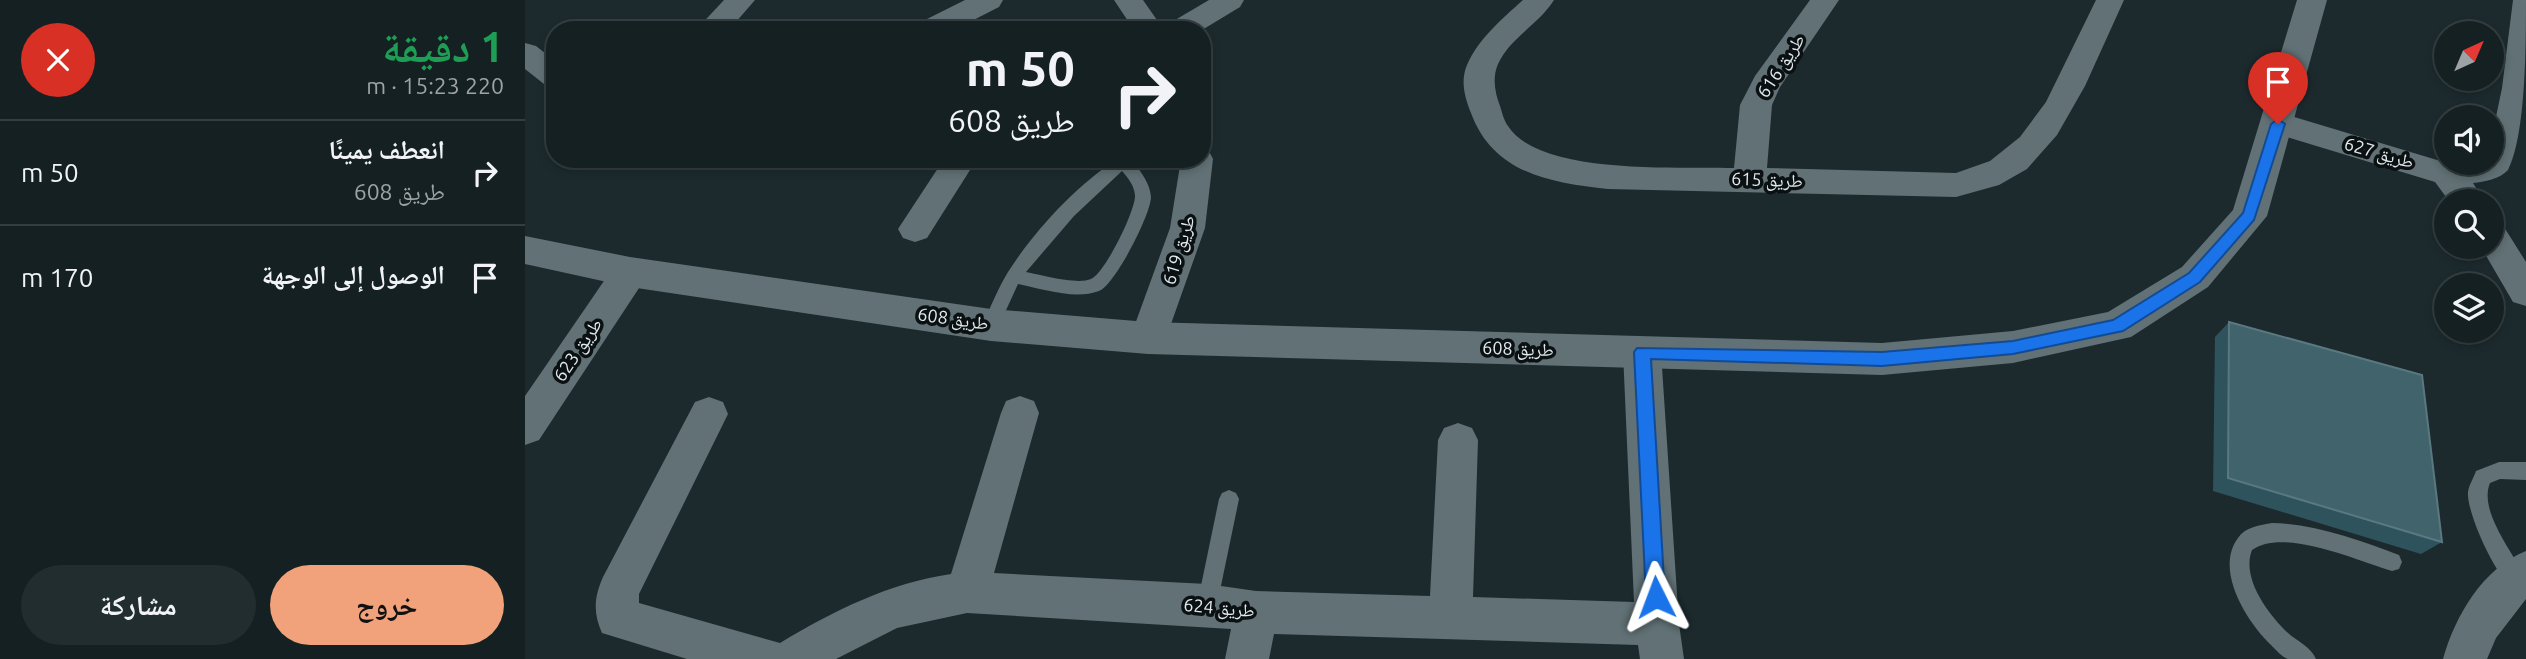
<!DOCTYPE html>
<html lang="ar">
<head>
<meta charset="utf-8">
<style>
	body { margin:0; font-family:Ubuntu,"Noto Naskh Arabic",sans-serif; background:#222d2f; color:#f1f3f6; direction:rtl; height:100vh; display:flex; flex-direction:column; font-size:26px; white-space:nowrap }
	* { box-sizing:border-box; margin:0 }
	p { font-size:23px; color:#9da3a5 }
	.icon { flex:none; width:38px; height:38px; fill:none; stroke:currentColor; stroke-width:2; stroke-linecap:round; stroke-linejoin:round }
	.map { position:relative; flex:1; overflow:hidden; direction:ltr }
	.details { display:flex; flex-direction:column; background:#152022; width:525px }
	.details>* { flex:none }
	.top-card { position:absolute; left:21px; top:21px; width:665px; height:147px; border-radius:28px; box-shadow:0 4px 10px #0003,0 0 0 2px #343e40; direction:rtl; background:#152022; color:#f1f3f6; overflow:hidden }
	.needle { width:46px; rotate:44deg }
	.fabs { position:absolute; left:1909px; top:21px; display:grid; gap:14px }
	.fabs a { display:grid; place-items:center; width:70px; height:70px; border-radius:50%; background:#152022; box-shadow:0 4px 10px #0003,0 0 0 2px #343e40; font-size:35px }
	.pin { position:absolute; display:grid; place-items:center; width:60px; height:60px; color:#fff; margin:-72px -30px; border-radius:50% 50% 50% 0; rotate:-45deg; box-shadow:0 0 7px #0007 }
	.pin .icon { rotate:45deg }
	.me { position:absolute; width:77px; margin:-38px; rotate:357deg; stroke-linejoin:round; filter:drop-shadow(0 0 5px #0008) }
	.turn { display:flex; align-items:center; gap:24px; height:147px; padding:0 21px; font-size:32px }
	.turn .icon { width:91px; height:91px; stroke-width:2.5 }
	.turn b { display:block; font-size:49px; line-height:60px }
	.round { display:grid; place-items:center; flex:none; width:74px; height:74px; border-radius:37px; background:#222d2f }
	.overview { display:flex; align-items:center; justify-content:space-between; height:119px; padding:0 21px }
	h1 { font-size:42px; font-weight:700; line-height:52px; color:#1e9e55 }
	.primary-button { display:flex; gap:14px; margin-top:auto; padding:14px 21px }
	.primary-button a { flex:1; height:80px; border-radius:42px; background:#f1a27b; color:#111; font-size:28px; font-weight:700; line-height:80px; text-align:center }
	.primary-button a+a { background:#222d2f; color:#f1f3f6 }
	ul { padding:0; list-style:none }
	li { display:flex; align-items:center; gap:21px; height:105px; padding:0 21px; border-top:2px solid #343e40 }
	li div { flex:1 }
	li b { display:block; font-size:26px }
	li em { font-style:normal }
	main { display:flex; flex:1; min-height:0 }
	.map>svg:first-child { display:block }
</style>
</head>
<body>
<main>
<div class="map">
<svg width="2001" height="659" viewBox="0 0 2001 659">
	<rect width="100%" height="100%" fill="#1c2a2e"/>
	<g fill="none" stroke-linecap="round" stroke-linejoin="round">
		<g fill="#617175" fill-rule="evenodd">
			<path d="M592 159H612L609 163C617 173 625 184 626 197 626 214 590 285 574 291 550 300 518 289 493 284L472 330H460L457 325C466 307 473 288 483 272 510 230 551 186 592 159ZM597 171C603 178 609 185 610 195 611 210 580 273 566 279 552 285 516 275 501 272L549 216Z"/>
			<path d="M1974 462H2001V480L1975 479 1965 483C1953 512 1990 554 2001 580L1998 587 1991 590C1973 583 1941 512 1943 492 1944 485 1949 477 1951 471Z"/>
			<path d="M704 490 711 493 714 499 692 605 689 612 682 615 675 612 672 605 694 499 697 493Z"/>
			<path d="M1747 523C1789 524 1835 540 1874 555L1877 562 1874 569 1867 571C1833 561 1758 527 1727 550 1716 578 1743 614 1763 633 1772 641 1786 647 1791 659 1783 659 1771 659 1763 659 1757 657 1751 650 1746 645 1722 622 1689 570 1713 538 1720 527 1735 525 1747 523Z"/>
		</g>
		<g fill="#617175" fill-rule="evenodd">
			<path d="M199 0H230L204 30H171Z"/>
			<path d="M440 0H478L474 7 429 30H389L394 23Z"/>
			<path d="M589 0H618L639 30H609Z"/>
			<path d="M684 0H719L715 7 677 30H640L645 23Z"/>
			<path d="M998 0H1029C1014 24 985 38 973 64 967 78 970 93 975 106 977 112 979 121 983 126 1015 176 1155 166 1209 168L1215 105 1230 76 1285 0H1314L1255 87 1247 105 1242 168 1431 173 1465 161 1495 137 1521 102 1571 0H1599L1560 86 1532 135 1502 169 1474 185 1431 197 1083 189C1025 183 968 173 946 113 940 98 935 81 942 65 953 39 977 19 998 0Z"/>
			<path d="M1988 0H2001C2001 45 2001 136 1983 170 1975 179 1959 182 1948 183L1959 201H1924L1910 182 1742 131 1737 123 1742 115 1753 112 1922 163H1967V136L1977 88Z"/>
			<path d="M0 43 11 46 30 61V87L19 84 0 69Z"/>
			<path d="M677 149 684 151 688 159 680 228 641 338 636 349 623 353 610 349 605 338 645 228 656 159H677Z"/>
			<path d="M419 159H452L402 238 390 242 378 238 373 229Z"/>
			<path d="M1967 223 1979 227 2001 262V306L1988 302 1956 247H1967Z"/>
			<path d="M105 258 118 262 123 272 118 282 14 440 0 445V396L92 262Z"/>
			<path d="M1117 337 1130 341 1136 352 1154 624 1159 659H1115L1113 645 749 634 744 659H700L706 629 442 613 372 628 311 659H162L77 633C68 613 69 597 78 577L170 402 184 397 198 402 203 414 114 594V603L255 643C308 611 364 583 426 574L476 413 481 401 495 396 509 401 514 413 469 573 682 584 731 591 905 596 913 440 919 428 933 423 947 428 953 440 948 597 1109 602 1098 352 1104 341Z"/>
			<path d="M2001 551V599L1971 638 1962 659H1918C1930 616 1958 568 2001 551Z"/>
		</g>
		<path fill="#617175" fill-rule="evenodd" d="M1772 0H1802L1742 216 1683 287 1606 337 1488 363 1357 375 623 354 466 341 105 287 0 264V236L105 257 466 309 623 322 1357 343 1488 331 1583 312 1657 267 1708 210Z"/>
	</g>
	<path fill="#2e535d" d="M1704 322 1917 542 1896 554 1688 491 1690 337Z"/>
	<path fill="#41636c" stroke="#5a7880" stroke-width="2" d="M1704 322 1897 375 1917 542 1703 478Z"/>
	<path fill="#1a73e8" stroke="#114b97" stroke-width="2" d="M1753 119 1760 124 1729 220 1675 282 1598 331 1488 354 1357 366 1126 359 1140 597 1137 603 1131 606 1124 603 1121 597 1109 352 1112 348 1357 352 1488 341 1588 320 1664 273 1718 213 1746 124Z"/>
	<g text-anchor="middle" stroke-width="7" stroke-linejoin="round" paint-order="stroke">
		<g font-size="18" fill="#e0e9ec" stroke="#0b1113">
			<text transform="translate(1256 66) rotate(-57)" y="6">طريق 616</text>
			<text transform="translate(1854 153) rotate(16)" y="6">طريق 627</text>
			<text transform="translate(1242 180) rotate(2)" y="6">طريق 615</text>
			<text transform="translate(654 250) rotate(-73)" y="6">طريق 619</text>
			<text transform="translate(428 319) rotate(8)" y="6">طريق 608</text>
			<text transform="translate(993 349) rotate(2)" y="6">طريق 608</text>
			<text transform="translate(53 350) rotate(-56)" y="6">طريق 623</text>
			<text transform="translate(694 608) rotate(5)" y="6">طريق 624</text>
		</g>
	</g>
</svg>
<div class="fabs">
<a><svg class="needle" viewBox="-14 -14 28 28"><path d="M0-13l5 13h-10z" fill="#e53935"/><path d="M0 13l5-13h-10z" fill="#9da3a5"/></svg></a>
<a><svg class="icon" aria-label="sound" viewBox="0 0 24 24"><path d="M4 9h4l5-4v14l-5-4H4zM17 9q2 3 0 6"/></svg></a>
<a><svg class="icon" aria-label="search" viewBox="0 0 24 24"><circle cx="10" cy="10" r="6"/><path d="M15 15l6 6"/></svg></a>
<a><svg class="icon" aria-label="layers" viewBox="0 0 24 24"><path d="M12 4l9 5-9 5-9-5zM3 14l9 5 9-5"/></svg></a>
</div>
<div class="pin" style="left:1753px;top:124px;background:#d93025"><svg class="icon" aria-label="arrive" viewBox="0 0 24 24"><path d="M6 21V4h12l-3 4 3 4H6"/></svg></div>
<svg class="me" style="left:1131px;top:597px" viewBox="-20 -20 40 40"><path d="M0-17L14 15 0 8-14 15z" fill="#1a73e8" stroke="#fff" stroke-width="4"/></svg>
<div class="top-card">
<div class="turn"><svg class="icon" aria-label="right" viewBox="0 0 24 24"><path d="M7 20v-9h11M14 6l5 5-5 5"/></svg><div><b>50 m</b>طريق 608</div></div>
</div>
</div>
<section class="details">
<div class="overview"><div><h1>1 دقيقة</h1><p>220 m · 15:23</p></div><a class="round" style="background:#d93025;color:#fff"><svg class="icon" aria-label="close" viewBox="0 0 24 24"><path d="M6 6l12 12M18 6L6 18"/></svg></a></div>
<ul>
<li><svg class="icon" aria-label="right" viewBox="0 0 24 24"><path d="M7 20v-9h11M14 6l5 5-5 5"/></svg><div><b>انعطف يمينًا</b><p>طريق 608</p></div><em>50 m</em></li>
<li><svg class="icon" aria-label="arrive" viewBox="0 0 24 24"><path d="M6 21V4h12l-3 4 3 4H6"/></svg><div><b>الوصول إلى الوجهة</b></div><em>170 m</em></li>
</ul>
<div class="primary-button"><a>خروج</a><a>مشاركة</a></div>
</section>
</main>
</body>
</html>
